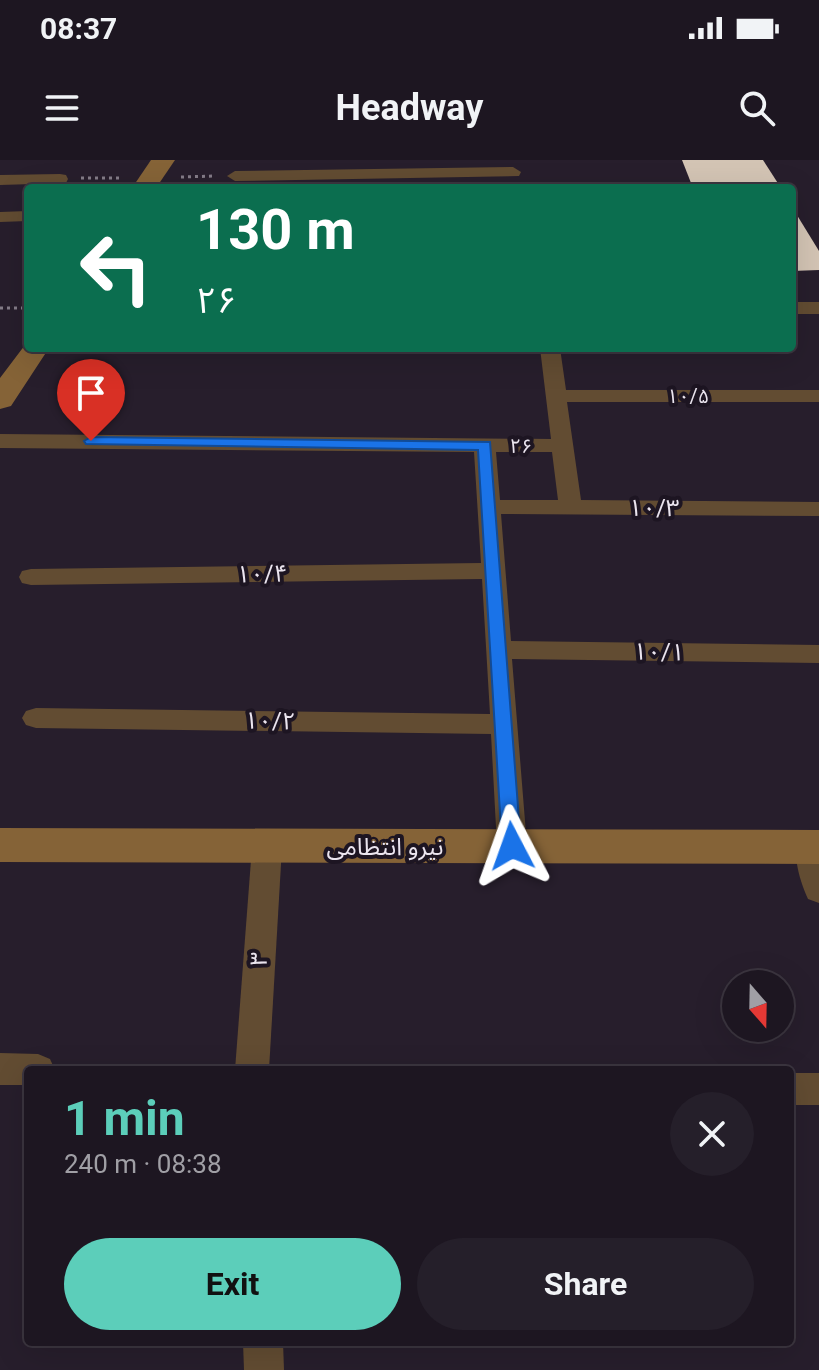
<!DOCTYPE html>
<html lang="en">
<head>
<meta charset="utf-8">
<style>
	body { margin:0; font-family:Roboto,"Noto Sans Arabic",sans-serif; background:#251f2a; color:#f1f3f6; height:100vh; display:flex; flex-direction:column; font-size:30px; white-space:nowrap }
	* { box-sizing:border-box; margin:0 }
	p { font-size:26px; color:#a09fa5 }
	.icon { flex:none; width:44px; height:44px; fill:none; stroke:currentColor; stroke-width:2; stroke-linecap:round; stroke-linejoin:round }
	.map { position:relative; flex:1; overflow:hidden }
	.panel { position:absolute; left:24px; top:906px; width:770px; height:280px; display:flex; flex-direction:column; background:#1d1621; border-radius:8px; box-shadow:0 8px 32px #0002,0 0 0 2px #3b353f }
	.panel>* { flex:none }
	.top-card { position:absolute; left:24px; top:24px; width:772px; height:168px; border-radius:8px; box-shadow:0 8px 32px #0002,0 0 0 2px #3b353f; background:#0b6e4f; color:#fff; overflow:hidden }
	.needle { width:52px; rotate:160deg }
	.buttons { position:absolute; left:722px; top:810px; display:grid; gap:16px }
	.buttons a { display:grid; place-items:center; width:72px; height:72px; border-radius:50%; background:#1d1621; box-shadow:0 8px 32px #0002,0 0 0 2px #3b353f; font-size:40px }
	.pin { position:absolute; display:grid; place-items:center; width:68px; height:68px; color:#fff; margin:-82px -34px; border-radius:50% 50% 50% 0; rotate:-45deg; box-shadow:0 0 8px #0007 }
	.pin .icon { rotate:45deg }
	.me { position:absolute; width:88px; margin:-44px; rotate:356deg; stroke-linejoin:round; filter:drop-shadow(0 0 6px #0008) }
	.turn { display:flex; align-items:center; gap:28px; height:168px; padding:0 40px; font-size:36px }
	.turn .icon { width:104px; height:104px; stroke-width:2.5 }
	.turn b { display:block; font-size:56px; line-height:68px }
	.round { display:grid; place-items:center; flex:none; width:84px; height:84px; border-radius:42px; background:#251f2a }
	.summary { display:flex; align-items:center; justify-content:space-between; height:136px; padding:0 40px }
	h1 { font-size:48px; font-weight:700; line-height:60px; color:#5cceba }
	.action { display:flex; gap:16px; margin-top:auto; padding:16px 40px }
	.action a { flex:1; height:92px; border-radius:48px; background:#5cceba; color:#111; font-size:32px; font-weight:700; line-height:92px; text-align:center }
	.action a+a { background:#251f2a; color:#f1f3f6 }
	.status { display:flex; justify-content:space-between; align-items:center; height:56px; padding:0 40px; background:#1d1621; direction:ltr }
	.status svg { height:22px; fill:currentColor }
	header { display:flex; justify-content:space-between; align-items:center; height:104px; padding:0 40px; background:#1d1621; font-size:36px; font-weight:700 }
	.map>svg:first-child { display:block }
</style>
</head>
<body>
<div class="status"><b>08:37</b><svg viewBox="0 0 49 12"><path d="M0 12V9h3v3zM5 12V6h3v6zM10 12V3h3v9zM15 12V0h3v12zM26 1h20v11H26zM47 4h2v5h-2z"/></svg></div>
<header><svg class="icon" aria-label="menu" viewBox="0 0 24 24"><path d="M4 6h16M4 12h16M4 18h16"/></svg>Headway<svg class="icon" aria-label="search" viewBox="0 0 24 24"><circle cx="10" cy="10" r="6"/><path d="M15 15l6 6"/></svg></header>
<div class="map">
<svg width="819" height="1210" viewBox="0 0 819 1210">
	<rect width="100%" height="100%" fill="#271e2c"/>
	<g fill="#d3c4b4">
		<path d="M682 0H763L781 28H693Z"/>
		<path d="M792 47 819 91V110L792 111Z"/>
	</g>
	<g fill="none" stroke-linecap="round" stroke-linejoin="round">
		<g stroke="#847c88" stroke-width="3" stroke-dasharray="3 4" stroke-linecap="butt">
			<path d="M181 17 215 16"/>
			<path d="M81 18H119"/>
			<path d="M0 148H28"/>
		</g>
		<g fill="#624c32" fill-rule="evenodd">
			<path d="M513 7 521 12 519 16 235 21 227 16 235 11Z"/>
			<path d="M60 14 66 15 68 19 66 23 0 25V15Z"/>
			<path d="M28 51V61L0 62V52Z"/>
			<rect x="792" y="142" width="27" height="12"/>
			<path d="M540 188H560L566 230H819V242H567L581 340 819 342V356L501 354 511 481 819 485V503L512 499 527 686 522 694 512 698 502 694 497 686 491 574 36 568 26 565 22 558 26 551 36 548 490 554 482 419 31 425 22 423 19 417 22 411 31 409 481 403 474 292 0 288V274L551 279ZM496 292H552L558 340H500Z"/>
			<path d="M267 675 277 679 282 687 269 910H235L252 687 257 679Z"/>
			<path d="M809 675 819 678V743L808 739C801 724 791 694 799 679Z"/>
			<path d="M0 893 38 894 50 899 55 910H28V925H0Z"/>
			<rect x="790" y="913" width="29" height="32"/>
			<path d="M243 1182H283L284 1210H244Z"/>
		</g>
		<g fill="#856337" fill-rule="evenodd">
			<path d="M151 0H175L156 28H132Z"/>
			<path d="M28 181V188H49L11 246 0 249V218Z"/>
			<path d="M0 668 819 670V704L0 702Z"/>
		</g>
	</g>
	<path fill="#1a73e8" stroke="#114b97" stroke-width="2" d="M91 277 490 282 521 686 518 692H505L502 686 478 290 86 284 84 281Z"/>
	<g text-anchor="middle" stroke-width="8" stroke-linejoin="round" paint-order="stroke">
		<g font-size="20" fill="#ebe5ef" stroke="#1d1522">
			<text x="688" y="243">۱۰/۵</text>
			<text transform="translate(521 286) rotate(1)" y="7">۲۶</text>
		</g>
		<g font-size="24" fill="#ebe5ef" stroke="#1d1522">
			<text x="654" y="356">۱۰/۳</text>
			<text transform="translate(262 414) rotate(-1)" y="8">۱۰/۴</text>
			<text transform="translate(659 492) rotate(1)" y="8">۱۰/۱</text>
			<text transform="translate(270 561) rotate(1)" y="8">۱۰/۲</text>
			<text x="385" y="695">نیرو انتظامی</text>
			<text transform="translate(259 799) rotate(-86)" y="8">۳</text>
		</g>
	</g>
</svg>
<div class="buttons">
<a><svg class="needle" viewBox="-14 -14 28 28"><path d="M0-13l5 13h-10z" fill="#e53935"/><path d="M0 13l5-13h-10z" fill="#a09fa5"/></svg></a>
</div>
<div class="pin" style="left:91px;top:281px;background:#d93025"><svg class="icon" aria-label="arrive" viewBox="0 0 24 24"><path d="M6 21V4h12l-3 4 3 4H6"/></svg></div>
<svg class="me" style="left:512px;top:686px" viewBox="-20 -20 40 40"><path d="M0-17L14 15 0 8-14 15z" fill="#1a73e8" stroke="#fff" stroke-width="4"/></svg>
<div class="top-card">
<div class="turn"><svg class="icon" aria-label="left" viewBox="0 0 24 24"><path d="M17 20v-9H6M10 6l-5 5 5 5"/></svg><div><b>130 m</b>۲۶</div></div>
</div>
<section class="panel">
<div class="summary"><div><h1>1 min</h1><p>240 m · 08:38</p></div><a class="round"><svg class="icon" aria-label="close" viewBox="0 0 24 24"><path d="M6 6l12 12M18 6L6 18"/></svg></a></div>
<div class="action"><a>Exit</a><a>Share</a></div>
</section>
</div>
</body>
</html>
